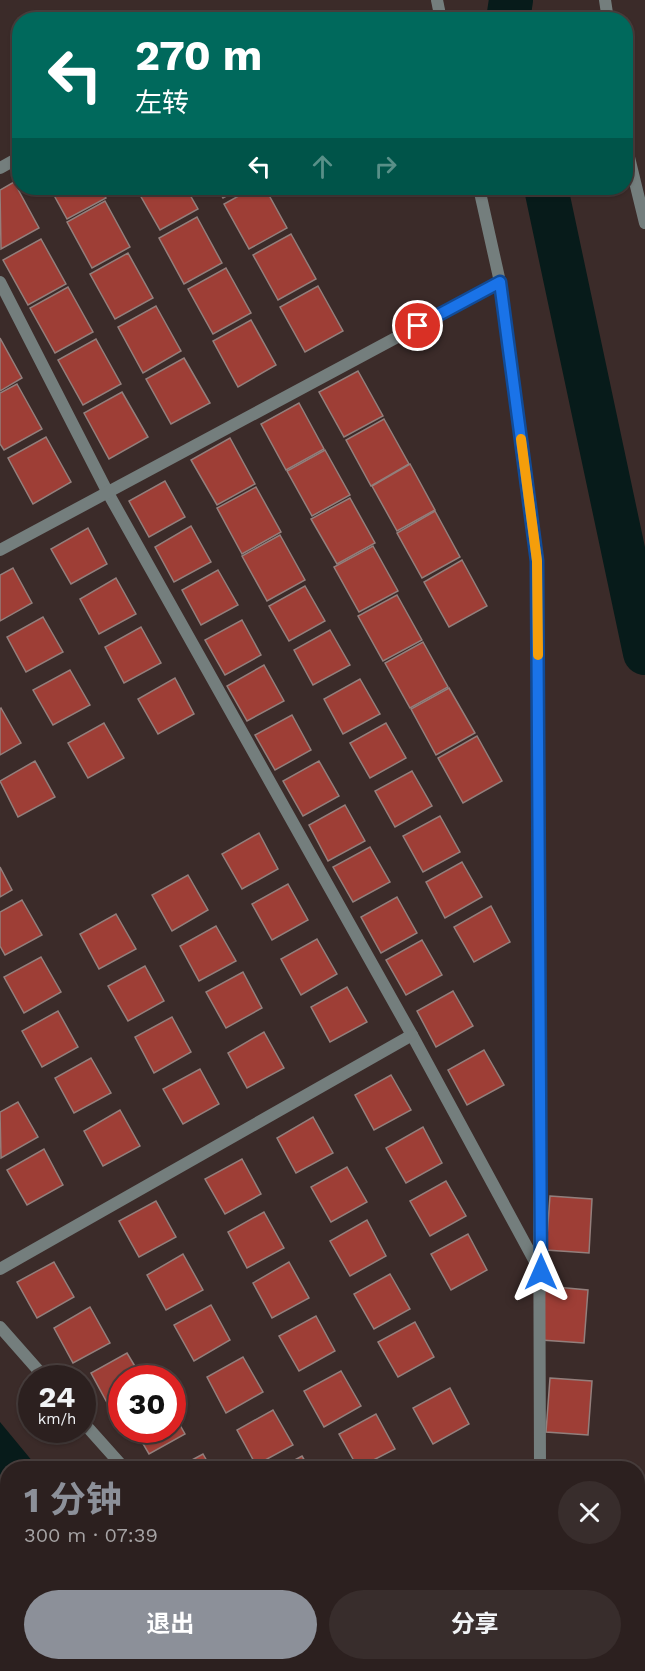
<!DOCTYPE html>
<html lang="zh">
<head>
<meta charset="utf-8">
<style>
	body { margin:0; font-family:"Work Sans","Noto Sans SC",sans-serif; background:#382d2c; color:#f1f3f6; height:100vh; display:flex; flex-direction:column; font-size:22px; white-space:nowrap }
	* { box-sizing:border-box; margin:0 }
	p { font-size:20px; color:#a6a3a4 }
	.icon { flex:none; width:33px; height:33px; fill:none; stroke:currentColor; stroke-width:2; stroke-linecap:round; stroke-linejoin:round }
	.map { position:relative; flex:1; overflow:hidden }
	.sheet { position:absolute; left:0px; top:1461px; width:645px; height:210px; display:flex; flex-direction:column; background:#2c201f; border-radius:24px 24px 0 0; box-shadow:0 2px 4px #0004,0 0 0 2px #483e3d }
	.sheet>* { flex:none }
	.banner { position:absolute; left:12px; top:12px; width:621px; height:183px; border-radius:24px; box-shadow:0 2px 4px #0004,0 0 0 2px #483e3d; background:#00695c; color:#fff; overflow:hidden }
	.speed { position:absolute; left:18px; top:1365px; display:flex; gap:12px; font-size:30px; font-weight:700; text-align:center }
	.speed>* { display:grid; place-content:center; width:78px; height:78px; border-radius:50%; background:#2c201f; box-shadow:0 2px 4px #0004,0 0 0 2px #483e3d; line-height:1 }
	.speed small { font-size:15px; font-weight:400 }
	.speed .limit { border:9px solid #d22; background:#fff; color:#111 }
	.pin { position:absolute; display:grid; place-items:center; width:51px; height:51px; color:#fff; margin:-26px; border:3px solid #fff; border-radius:50%; box-shadow:0 2px 6px #0007 }
	.me { position:absolute; width:66px; margin:-33px; rotate:0deg; stroke-linejoin:round; filter:drop-shadow(0 0 4px #0008) }
	.turn { display:flex; align-items:center; gap:21px; height:126px; padding:0 24px; font-size:27px }
	.turn .icon { width:78px; height:78px; stroke-width:2.5 }
	.turn b { display:block; font-size:42px; line-height:51px }
	.lanes { display:flex; align-items:center; height:57px; padding:0 24px; background:#0003; justify-content:center; gap:30px; direction:ltr }
	.lanes .off { opacity:.35 }
	.round { display:grid; place-items:center; flex:none; width:63px; height:63px; border-radius:32px; background:#382d2c }
	.headline { display:flex; align-items:center; justify-content:space-between; height:102px; padding:0 24px }
	h1 { font-size:36px; font-weight:700; line-height:45px; color:#8c9099 }
	.primary-button { display:flex; gap:12px; margin-top:auto; padding:12px 24px }
	.primary-button a { flex:1; height:69px; border-radius:36px; background:#8c9099; color:#fff; font-size:24px; font-weight:700; line-height:69px; text-align:center }
	.primary-button a+a { background:#382d2c; color:#f1f3f6 }
	.map>svg:first-child { display:block }
</style>
</head>
<body>
<div class="map">
<svg width="645" height="1671" viewBox="0 0 645 1671">
	<rect width="100%" height="100%" fill="#3b2b29"/>
	<path fill="#071b1a" d="M0 1422 38 1468H8V1664H283L293 1671H0Z"/>
	<g fill="none" stroke-linecap="round" stroke-linejoin="round">
		<g stroke="#071b1a" stroke-width="44">
			<path d="M508 20 511 0"/>
			<path d="M546 188 645 653"/>
		</g>
	</g>
	<g fill="#9e3e36" stroke="#937f7c" stroke-width="1.5">
		<path d="M14 182 39 228 1 249 0 190Z"/>
		<path d="M50 188H100L106 198 67 219Z"/>
		<path d="M136 188H186L198 209 160 230Z"/>
		<path d="M217 188H241L223 198Z"/>
		<path d="M253 188H265L287 228 249 249 224 204Z"/>
		<path d="M105 201 130 247 92 268 67 222Z"/>
		<path d="M197 217 222 263 184 284 159 238Z"/>
		<path d="M291 234 316 279 278 300 253 255Z"/>
		<path d="M41 239 66 284 28 305 3 260Z"/>
		<path d="M128 253 153 298 115 319 90 274Z"/>
		<path d="M226 268 251 313 213 334 188 289Z"/>
		<path d="M318 286 343 331 305 352 280 307Z"/>
		<path d="M68 287 93 332 55 353 30 308Z"/>
		<path d="M156 306 181 351 143 373 118 327Z"/>
		<path d="M251 320 276 365 238 387 213 341Z"/>
		<path d="M0 338 22 378 0 391Z"/>
		<path d="M96 339 121 384 83 405 58 360Z"/>
		<path d="M184 358 210 403 171 424 146 379Z"/>
		<path d="M358 371 383 416 344 437 319 392Z"/>
		<path d="M17 384 42 429 4 450 0 444V393Z"/>
		<path d="M122 392 148 437 109 459 84 413Z"/>
		<path d="M299 403 324 449 286 470 261 424Z"/>
		<path d="M384 419 409 464 371 486 346 440Z"/>
		<path d="M46 437 71 482 33 504 8 458Z"/>
		<path d="M230 438 255 484 217 505 191 460Z"/>
		<path d="M325 450 350 495 312 516 287 471Z"/>
		<path d="M410 464 435 510 397 531 372 486Z"/>
		<path d="M165 481 185 517 149 537 129 501Z"/>
		<path d="M256 487 281 532 242 554 217 508Z"/>
		<path d="M350 498 375 543 337 564 311 519Z"/>
		<path d="M435 511 460 557 422 578 397 533Z"/>
		<path d="M191 526 211 562 174 582 155 547Z"/>
		<path d="M88 528 107 564 71 584 51 549Z"/>
		<path d="M280 535 305 580 267 601 242 556Z"/>
		<path d="M373 546 398 591 359 612 334 567Z"/>
		<path d="M462 560 487 606 449 627 424 582Z"/>
		<path d="M13 568 32 603 0 621V575Z"/>
		<path d="M218 570 238 605 201 625 182 590Z"/>
		<path d="M116 578 136 614 99 634 80 599Z"/>
		<path d="M305 586 325 621 289 641 269 606Z"/>
		<path d="M397 595 422 640 383 661 358 616Z"/>
		<path d="M43 617 63 652 26 672 7 637Z"/>
		<path d="M242 620 261 655 225 675 205 640Z"/>
		<path d="M141 627 161 663 124 683 105 647Z"/>
		<path d="M330 630 350 665 313 685 294 650Z"/>
		<path d="M423 642 448 687 410 708 385 663Z"/>
		<path d="M264 665 284 701 247 721 227 686Z"/>
		<path d="M70 670 90 705 53 725 33 690Z"/>
		<path d="M175 678 194 714 158 734 138 699Z"/>
		<path d="M360 679 380 714 343 734 324 699Z"/>
		<path d="M449 688 475 733 436 755 411 709Z"/>
		<path d="M1 708 21 743 0 755V709Z"/>
		<path d="M292 715 311 750 275 770 255 735Z"/>
		<path d="M104 723 124 758 88 778 68 743Z"/>
		<path d="M386 723 406 758 370 778 350 743Z"/>
		<path d="M477 736 502 781 463 803 438 758Z"/>
		<path d="M35 761 55 797 18 817 0 781Z"/>
		<path d="M319 761 339 796 303 816 283 781Z"/>
		<path d="M412 771 432 806 395 827 375 791Z"/>
		<path d="M345 805 365 841 328 861 309 825Z"/>
		<path d="M440 816 460 852 423 872 403 836Z"/>
		<path d="M259 833 278 869 242 889 222 854Z"/>
		<path d="M370 847 390 882 353 902 333 867Z"/>
		<path d="M462 862 482 897 445 918 426 882Z"/>
		<path d="M0 867 12 890 0 897Z"/>
		<path d="M188 875 208 910 172 931 152 895Z"/>
		<path d="M288 884 308 920 272 940 252 904Z"/>
		<path d="M397 897 417 933 381 953 361 917Z"/>
		<path d="M22 900 42 935 5 955 0 946V912Z"/>
		<path d="M491 906 510 942 474 962 454 927Z"/>
		<path d="M116 914 136 949 99 969 80 934Z"/>
		<path d="M216 926 236 961 199 981 180 946Z"/>
		<path d="M317 939 337 974 301 995 281 959Z"/>
		<path d="M422 940 442 975 406 995 386 960Z"/>
		<path d="M41 957 61 992 24 1013 4 977Z"/>
		<path d="M145 966 164 1001 128 1021 108 986Z"/>
		<path d="M243 972 262 1008 226 1028 206 992Z"/>
		<path d="M347 987 367 1022 330 1042 311 1007Z"/>
		<path d="M453 991 473 1026 436 1047 417 1011Z"/>
		<path d="M58 1011 78 1047 42 1067 22 1031Z"/>
		<path d="M172 1017 191 1052 154 1073 135 1037Z"/>
		<path d="M264 1032 284 1068 247 1088 228 1053Z"/>
		<path d="M484 1050 504 1085 467 1105 448 1070Z"/>
		<path d="M91 1058 111 1093 74 1113 55 1078Z"/>
		<path d="M200 1069 219 1104 183 1124 163 1089Z"/>
		<path d="M391 1075 411 1110 374 1130 355 1095Z"/>
		<path d="M18 1102 38 1137 1 1158 0 1112Z"/>
		<path d="M120 1110 140 1146 103 1166 84 1131Z"/>
		<path d="M313 1117 333 1153 296 1173 277 1138Z"/>
		<path d="M423 1127 442 1163 406 1183 386 1148Z"/>
		<path d="M44 1149 63 1185 27 1205 7 1170Z"/>
		<path d="M242 1159 261 1194 225 1214 205 1179Z"/>
		<path d="M347 1167 367 1202 331 1222 311 1187Z"/>
		<path d="M446 1181 466 1216 430 1236 410 1201Z"/>
		<path d="M550 1196 592 1199 589 1253 546 1250Z"/>
		<path d="M156 1201 176 1237 139 1257 119 1221Z"/>
		<path d="M264 1212 284 1248 247 1268 228 1232Z"/>
		<path d="M367 1220 386 1256 350 1276 330 1241Z"/>
		<path d="M468 1234 487 1270 451 1290 431 1254Z"/>
		<path d="M183 1254 203 1290 166 1310 147 1275Z"/>
		<path d="M54 1262 74 1297 37 1318 17 1282Z"/>
		<path d="M289 1262 309 1298 272 1318 253 1283Z"/>
		<path d="M390 1274 410 1309 374 1329 354 1294Z"/>
		<path d="M545 1286 588 1290 584 1343 541 1340Z"/>
		<path d="M211 1305 230 1340 194 1361 174 1325Z"/>
		<path d="M90 1307 110 1343 73 1363 54 1328Z"/>
		<path d="M316 1316 335 1351 299 1371 279 1336Z"/>
		<path d="M415 1322 434 1357 398 1377 378 1342Z"/>
		<path d="M127 1353 142 1378H122V1402L110 1408 91 1373Z"/>
		<path d="M243 1357 263 1392 226 1413 207 1377Z"/>
		<path d="M341 1371 361 1406 324 1427 304 1391Z"/>
		<path d="M550 1378 592 1381 588 1435 546 1432Z"/>
		<path d="M450 1388 469 1424 433 1444 413 1408Z"/>
		<path d="M273 1410 293 1445 256 1465 237 1430Z"/>
		<path d="M172 1411 185 1434 149 1454 135 1430H172Z"/>
		<path d="M376 1414 395 1449 358 1468 339 1434Z"/>
		<path d="M203 1454 211 1468H177Z"/>
		<path d="M302 1456 309 1468H280Z"/>
		<path d="M561 1664H604L603 1671H561Z"/>
	</g>
	<g fill="none" stroke-linecap="round" stroke-linejoin="round">
		<g stroke="#747e7d" stroke-width="12">
			<path d="M437 0 441 20"/>
			<path d="M605 0 608 20"/>
			<path d="M626 145 645 223"/>
			<path d="M0 168 20 157"/>
			<path d="M479 188 500 282 537 561 540 1468"/>
			<path d="M0 282 108 493 412 1035 540 1271"/>
			<path d="M0 550 500 282"/>
			<path d="M0 1269 412 1035"/>
			<path d="M0 1327 45 1378"/>
			<path d="M82 1421 124 1468"/>
			<path d="M394 1664 404 1671"/>
			<path d="M540 1671V1664"/>
		</g>
	</g>
	<g fill="none" stroke-linecap="round" stroke-linejoin="round">
		<defs>
			<path id="route" d="M418 326 500 282 537 561 541 1272"/>
		</defs>
		<use href="#route" stroke="#114b97" stroke-width="15"/>
		<use href="#route" stroke="#1a73e8" stroke-width="10"/>
		<path stroke="#f59e0b" stroke-width="10" d="M521 439 537 561 538 655"/>
	</g>
</svg>
<div class="speed"><div>24<small>km/h</small></div><div class="limit">30</div></div>
<div class="pin" style="left:418px;top:326px;background:#d93025"><svg class="icon" aria-label="arrive" viewBox="0 0 24 24"><path d="M6 21V4h12l-3 4 3 4H6"/></svg></div>
<svg class="me" style="left:541px;top:1272px" viewBox="-20 -20 40 40"><path d="M0-17L14 15 0 8-14 15z" fill="#1a73e8" stroke="#fff" stroke-width="4"/></svg>
<div class="banner">
<div class="turn"><svg class="icon" aria-label="left" viewBox="0 0 24 24"><path d="M17 20v-9H6M10 6l-5 5 5 5"/></svg><div><b>270 m</b>左转</div></div>
<div class="lanes"><svg class="icon" aria-label="left" viewBox="0 0 24 24"><path d="M17 20v-9H6M10 6l-5 5 5 5"/></svg><svg class="icon off" aria-label="ahead" viewBox="0 0 24 24"><path d="M12 20V5M6 11l6-6 6 6"/></svg><svg class="icon off" aria-label="right" viewBox="0 0 24 24"><path d="M7 20v-9h11M14 6l5 5-5 5"/></svg></div>
</div>
<section class="sheet">
<div class="headline"><div><h1>1 分钟</h1><p>300 m · 07:39</p></div><a class="round"><svg class="icon" aria-label="close" viewBox="0 0 24 24"><path d="M6 6l12 12M18 6L6 18"/></svg></a></div>
<div class="primary-button"><a>退出</a><a>分享</a></div>
</section>
</div>
</body>
</html>
